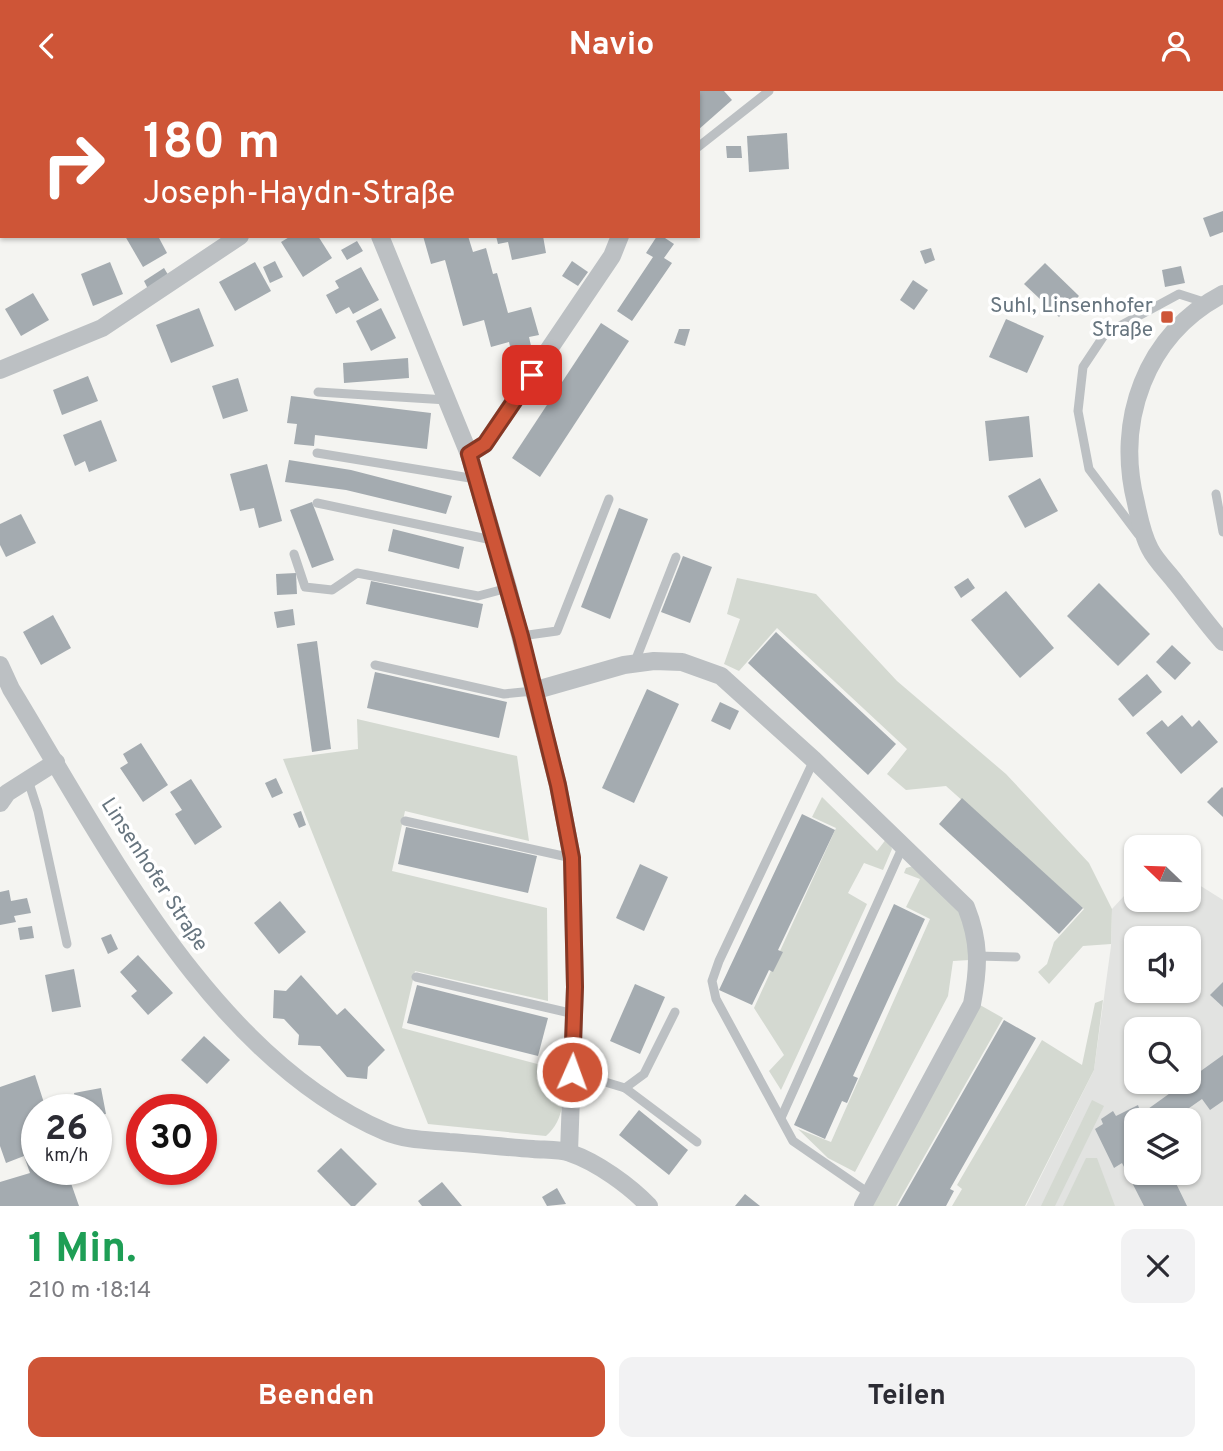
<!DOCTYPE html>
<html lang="de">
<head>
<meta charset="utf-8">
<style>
	body { margin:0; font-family:Overpass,sans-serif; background:#f2f2f3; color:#2b2b33; height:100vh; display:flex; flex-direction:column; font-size:26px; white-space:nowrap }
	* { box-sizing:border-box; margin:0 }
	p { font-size:23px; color:#7c7c81 }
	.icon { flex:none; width:38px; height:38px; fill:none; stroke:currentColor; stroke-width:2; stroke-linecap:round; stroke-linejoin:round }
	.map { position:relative; height:1115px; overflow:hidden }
	.side { display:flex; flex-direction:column; background:#fff; flex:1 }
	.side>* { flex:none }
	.hud { position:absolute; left:0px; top:0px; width:700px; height:147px; box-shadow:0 2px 5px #0004; background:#ce5537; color:#fff; overflow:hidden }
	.needle { width:46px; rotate:293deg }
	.buttons { position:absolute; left:1124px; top:744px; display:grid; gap:14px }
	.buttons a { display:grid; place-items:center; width:77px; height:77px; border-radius:14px; background:#fff; box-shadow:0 2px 5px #0004; font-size:35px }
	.speed { position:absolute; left:21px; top:1003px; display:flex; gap:14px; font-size:35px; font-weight:700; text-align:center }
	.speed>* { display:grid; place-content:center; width:91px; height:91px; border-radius:50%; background:#fff; box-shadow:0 2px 5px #0004; line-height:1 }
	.speed small { font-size:18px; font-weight:400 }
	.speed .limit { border:10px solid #d22; background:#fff; color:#111 }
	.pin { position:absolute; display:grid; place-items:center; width:60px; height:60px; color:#fff; margin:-30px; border-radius:14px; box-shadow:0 4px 10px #0006 }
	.me { position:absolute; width:77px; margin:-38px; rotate:2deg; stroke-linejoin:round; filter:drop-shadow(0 0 5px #0008) }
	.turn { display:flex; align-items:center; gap:24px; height:147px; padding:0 28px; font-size:32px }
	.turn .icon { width:91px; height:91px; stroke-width:2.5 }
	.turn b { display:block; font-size:49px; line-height:60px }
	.round { display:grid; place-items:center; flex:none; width:74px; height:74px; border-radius:14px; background:#f2f2f3 }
	.overview { display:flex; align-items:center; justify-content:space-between; height:119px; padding:0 28px }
	h1 { font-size:42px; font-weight:700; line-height:52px; color:#1e9e55 }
	.action { display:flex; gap:14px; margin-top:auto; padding:14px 28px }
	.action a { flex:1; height:80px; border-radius:14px; background:#ce5537; color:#fff; font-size:28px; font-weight:700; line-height:80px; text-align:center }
	.action a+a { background:#f2f2f3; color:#2b2b33 }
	header { display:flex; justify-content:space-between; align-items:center; height:91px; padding:0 28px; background:#ce5537; color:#fff; font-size:32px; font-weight:700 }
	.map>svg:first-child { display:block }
</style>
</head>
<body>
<header><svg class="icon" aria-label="back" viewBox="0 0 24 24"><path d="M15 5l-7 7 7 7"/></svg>Navio<svg class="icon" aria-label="person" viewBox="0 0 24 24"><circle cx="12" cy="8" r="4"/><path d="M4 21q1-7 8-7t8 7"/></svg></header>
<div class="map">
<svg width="1223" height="1115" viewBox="0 0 1223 1115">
	<rect width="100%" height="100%" fill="#f4f4f1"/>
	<path fill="#e2e3e1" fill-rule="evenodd" d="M1188 787 1223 809V1115H1026L1094 979 1111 855 1112 818 1136 792V808H1188ZM1136 847H1188V900H1136ZM1136 938H1188V990H1136ZM1136 1029H1188V1082H1136Z"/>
	<g fill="#d4d9d1">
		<path d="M737 487 816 503 897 590 1006 683 1089 772 1112 818 1111 853 1083 855 1049 893 1038 881 1047 873 1054 851 1084 818 946 695 906 699 887 683 907 658 777 537 739 580 724 573 740 528 727 523Z"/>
		<path d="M357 628 517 665 529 750 405 720 392 780 547 817 548 910 415 880 402 937 564 980C563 1004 566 1028 546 1045L428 1033 283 668 358 658Z"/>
		<path d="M822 706 877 760 887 747 892 758 883 779 864 772 848 802 867 813 781 999 769 980 784 964 754 917 836 737 812 726Z"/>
		<path d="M917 774 954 810 970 846V869L953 870 948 905 855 1081 828 1067 798 1038 831 1051 930 828 906 816 920 788 904 782 906 777Z"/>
		<path d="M1103 909 1094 979 1025 1115H952L962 1098 957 1094 1042 949 1082 974 1095 912Z"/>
		<path d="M980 914 1003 927 896 1115H871Z"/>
		<path d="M1092 1009 1104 1015 1055 1115H1041Z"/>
		<path d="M1086 1067H1097L1115 1115H1063Z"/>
	</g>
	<g fill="#a4abb0">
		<path d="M698 0H724L732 9 698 39Z"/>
		<path d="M787 42 789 78 749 81 747 45Z"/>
		<path d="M726 55H741L742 67H727Z"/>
		<path d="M1223 120V141L1210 146 1203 127Z"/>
		<path d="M125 145H158L167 162 143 176Z"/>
		<path d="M291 145H318L332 167 303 186 281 151Z"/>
		<path d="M423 145H468L473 161 486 157 493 183 497 182 508 222 531 216 539 244 529 246 532 259 512 264 509 251 491 256 484 229 463 235 445 169 431 173Z"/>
		<path d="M496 145H543L546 162 512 169 508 151 498 153Z"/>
		<path d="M657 145H662L674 153 664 167 672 172 632 230 617 220 653 166 646 162Z"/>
		<path d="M357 150 363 160 347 169 341 159Z"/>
		<path d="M931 157 935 169 925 173 920 160Z"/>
		<path d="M275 170 283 186 270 192 263 176Z"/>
		<path d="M572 170 588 181 578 195 562 185Z"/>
		<path d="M110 171 123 203 93 215 81 183Z"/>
		<path d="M255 171 271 200 235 220 219 191Z"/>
		<path d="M1045 172 1079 205 1059 226 1024 193Z"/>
		<path d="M1181 175 1185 192 1165 196 1162 179Z"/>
		<path d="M361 176 379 209 353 223 349 216 336 223 326 204 339 197 335 190Z"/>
		<path d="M164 177 170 187 149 200 144 190Z"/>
		<path d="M913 189 928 199 914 219 900 209Z"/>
		<path d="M33 202 49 229 21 245 5 218Z"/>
		<path d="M199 217 214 255 171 272 156 234Z"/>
		<path d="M381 217 396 247 371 260 356 230Z"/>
		<path d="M1006 228 1044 245 1027 282 989 266Z"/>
		<path d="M601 232 629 250 540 386 512 367Z"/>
		<path d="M679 238H690L685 255 674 252Z"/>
		<path d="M408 267 409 287 344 292 343 272Z"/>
		<path d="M88 285 98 310 62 324 53 299Z"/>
		<path d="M238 287 248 320 223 328 212 295Z"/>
		<path d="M291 305 431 322 427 358 315 344 314 355 294 353 297 333 287 332Z"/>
		<path d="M1029 325 1033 366 989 370 985 330Z"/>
		<path d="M101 329 117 370 89 381 85 370 75 375 63 344Z"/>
		<path d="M289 369 351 379 452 405 446 423 346 399 285 391Z"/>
		<path d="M267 373 282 430 259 437 254 417 240 420 230 383Z"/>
		<path d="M1040 387 1058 420 1025 437 1008 405Z"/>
		<path d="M312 411 334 469 312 477 290 419Z"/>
		<path d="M619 417 648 428 610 528 581 516Z"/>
		<path d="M21 423 36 452 6 466 0 454V433Z"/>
		<path d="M393 438 464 456 459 478 388 460Z"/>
		<path d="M683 465 712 476 690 532 661 521Z"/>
		<path d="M296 482 297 503 277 504 276 483Z"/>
		<path d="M968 487 975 497 961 507 954 496Z"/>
		<path d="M371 490 483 513 478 537 366 513Z"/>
		<path d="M1099 492 1150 543 1118 575 1067 525Z"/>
		<path d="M1006 500 1054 557 1020 587 971 529Z"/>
		<path d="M293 518 295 534 277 537 274 521Z"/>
		<path d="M53 524 71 557 41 574 23 541Z"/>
		<path d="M776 541 896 653 868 684 748 572Z"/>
		<path d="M317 550 331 658 312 661 297 553Z"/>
		<path d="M1172 554 1191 572 1175 589 1156 571Z"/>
		<path d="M375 581 507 611 499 647 367 617Z"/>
		<path d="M1147 583 1162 601 1133 626 1118 608Z"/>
		<path d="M647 598 679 613 634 712 602 697Z"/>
		<path d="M720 611 739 620 730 639 711 630Z"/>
		<path d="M1182 624 1192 636 1199 629 1218 651 1181 683 1146 642 1162 629 1168 636Z"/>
		<path d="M141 652 168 694 143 711 120 677 128 672 123 663Z"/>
		<path d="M276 687 283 702 272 707 265 692Z"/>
		<path d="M191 688 222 736 195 754 175 723 182 719 170 701Z"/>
		<path d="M1222 696 1223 697V726L1207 711Z"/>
		<path d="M962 707 1083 817 1059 843 939 733Z"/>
		<path d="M301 720 306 734 299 737 293 723Z"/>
		<path d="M802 723 835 739 778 859 783 861 773 881 769 879 752 914 719 899Z"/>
		<path d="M406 736 537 765 528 802 398 773Z"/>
		<path d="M640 773 668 786 644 840 616 827Z"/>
		<path d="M9 799 11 810 27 807 31 822 14 825 16 831 0 834V801Z"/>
		<path d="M280 810 306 841 279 863 254 832Z"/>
		<path d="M894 813 925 828 853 985 858 987 847 1012 842 1010 825 1048 794 1034Z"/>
		<path d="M32 835 34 847 20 849 18 837Z"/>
		<path d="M111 843 118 858 108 863 101 847Z"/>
		<path d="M138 864 173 902 148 924 131 905 137 900 120 881Z"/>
		<path d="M74 878 81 916 52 921 45 884Z"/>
		<path d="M301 884 337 924 345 917 385 959 368 976 367 988 347 986 320 955 298 954 299 944 284 928 273 927 274 899 286 900Z"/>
		<path d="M1223 891V916L1210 904Z"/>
		<path d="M635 893 665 906 640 963 610 950Z"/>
		<path d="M417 894 548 927 538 965 407 932Z"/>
		<path d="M1004 929 1036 947 950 1098 954 1100 946 1115H898Z"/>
		<path d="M204 945 230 969 207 993 181 969Z"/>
		<path d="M1223 964V1010L1210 1019 1202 1008 1172 1029H1136V1082H1171L1187 1115H1144L1122 1072 1114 1077 1095 1038 1103 1033 1101 1028 1113 1020 1116 1025 1138 1014 1141 1023Z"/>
		<path d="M35 984 46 1018H37V1078H66L79 1115H0V1091L30 1082 24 1065 6 1072 0 1055V996Z"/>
		<path d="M101 997 106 1023 96 1025V1018H77L74 1002Z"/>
		<path d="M639 1019 688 1059 669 1084 619 1044Z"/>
		<path d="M341 1057 377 1093 355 1115H351L317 1080Z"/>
		<path d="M442 1091 462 1115H422L418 1110Z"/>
		<path d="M557 1097 566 1113 547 1115 542 1106Z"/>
		<path d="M745 1103 760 1115H735Z"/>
	</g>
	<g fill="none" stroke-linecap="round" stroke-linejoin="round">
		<g stroke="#bcc0c3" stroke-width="9">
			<path d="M698 56 769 0"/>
			<path d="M318 301 447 309"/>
			<path d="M317 362 476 388"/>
			<path d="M1216 403 1223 441"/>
			<path d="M317 412 492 449"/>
			<path d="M1138 443 1089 378 1078 320 1083 276 1105 243 1179 203 1207 212"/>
			<path d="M294 463 305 496 332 499 357 482 478 505 508 497"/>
			<path d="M521 545 557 540 609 408"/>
			<path d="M634 573 676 466"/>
			<path d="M375 574 504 603 533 600"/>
			<path d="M814 669 719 870 712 890 716 908 793 1050 870 1103"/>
			<path d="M28 689 38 720 67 853"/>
			<path d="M405 730 572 767"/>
			<path d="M977 865 1016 866"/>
			<path d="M416 886 574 923"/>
			<path d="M572 981 625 997 697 1051"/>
			<path d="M625 997 644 983 675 921"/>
			<path d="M781 1027 903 755"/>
		</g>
		<g stroke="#bcc0c3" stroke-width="18">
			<path d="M163 0 167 2"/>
			<path d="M348 0V2"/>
			<path d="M646 0V2"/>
			<path d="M380 145 469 363 508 497 558 694 572 767 575 896 569 1061"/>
			<path d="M1223 203C1145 244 1115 330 1136 412 1139 427 1143 445 1150 458 1156 470 1168 481 1176 492 1192 512 1206 532 1223 551"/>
			<path d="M0 279 102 237 240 145"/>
			<path d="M469 363 485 353 612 165 620 145"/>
			<path d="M0 574 11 598C105 752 212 967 386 1041 405 1049 428 1049 449 1051 477 1053 505 1056 533 1058 545 1059 560 1058 570 1062 597 1071 630 1095 649 1115"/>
			<path d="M533 600 624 574 654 570 682 571 721 585 814 669 966 816C980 851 979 876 972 913L863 1115"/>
			<path d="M0 712 7 702 56 671"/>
		</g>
	</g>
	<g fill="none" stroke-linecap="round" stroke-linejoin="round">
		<defs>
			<path id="route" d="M532 284 485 353 469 363 521 545 558 694 572 767 575 896 572 981"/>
		</defs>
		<use href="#route" stroke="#863724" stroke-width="18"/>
		<use href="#route" stroke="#ce5537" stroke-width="12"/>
	</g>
	<rect fill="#ce5537" stroke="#fff" stroke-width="2.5" x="1160" y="219" width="14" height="14" rx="3.5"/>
	<g text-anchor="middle" stroke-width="7" stroke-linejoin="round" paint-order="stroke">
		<g font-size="21" fill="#67757f" stroke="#fff" text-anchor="end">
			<text x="1153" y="221">Suhl, Linsenhofer<tspan x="1153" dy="24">Straße</tspan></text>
		</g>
		<g font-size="21" fill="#67757f" stroke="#fff">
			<text transform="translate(155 783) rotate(57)" y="7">Linsenhofer Straße</text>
		</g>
	</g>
</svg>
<div class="buttons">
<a><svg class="needle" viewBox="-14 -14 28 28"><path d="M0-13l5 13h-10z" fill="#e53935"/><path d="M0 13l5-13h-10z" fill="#7c7c81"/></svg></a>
<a><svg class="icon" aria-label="sound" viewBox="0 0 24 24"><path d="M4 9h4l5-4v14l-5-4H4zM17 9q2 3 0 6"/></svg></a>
<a><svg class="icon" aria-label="search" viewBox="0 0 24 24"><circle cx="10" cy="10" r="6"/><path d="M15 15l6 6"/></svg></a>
<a><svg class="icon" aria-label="layers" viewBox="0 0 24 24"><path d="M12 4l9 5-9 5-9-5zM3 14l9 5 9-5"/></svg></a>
</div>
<div class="speed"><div>26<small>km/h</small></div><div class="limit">30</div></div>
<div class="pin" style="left:532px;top:284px;background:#d93025"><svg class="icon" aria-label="arrive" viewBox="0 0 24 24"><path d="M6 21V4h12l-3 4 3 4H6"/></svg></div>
<svg class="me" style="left:572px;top:981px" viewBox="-20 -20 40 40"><circle r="17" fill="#ce5537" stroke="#fff" stroke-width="3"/><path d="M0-11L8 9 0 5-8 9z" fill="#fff"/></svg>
<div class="hud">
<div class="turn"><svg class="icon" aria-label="right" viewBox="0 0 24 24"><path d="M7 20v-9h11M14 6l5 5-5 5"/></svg><div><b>180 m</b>Joseph-Haydn-Straße</div></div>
</div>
</div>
<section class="side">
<div class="overview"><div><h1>1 Min.</h1><p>210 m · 18:14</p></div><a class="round"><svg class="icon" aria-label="close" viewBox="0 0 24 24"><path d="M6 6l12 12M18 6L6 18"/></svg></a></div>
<div class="action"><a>Beenden</a><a>Teilen</a></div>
</section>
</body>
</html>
